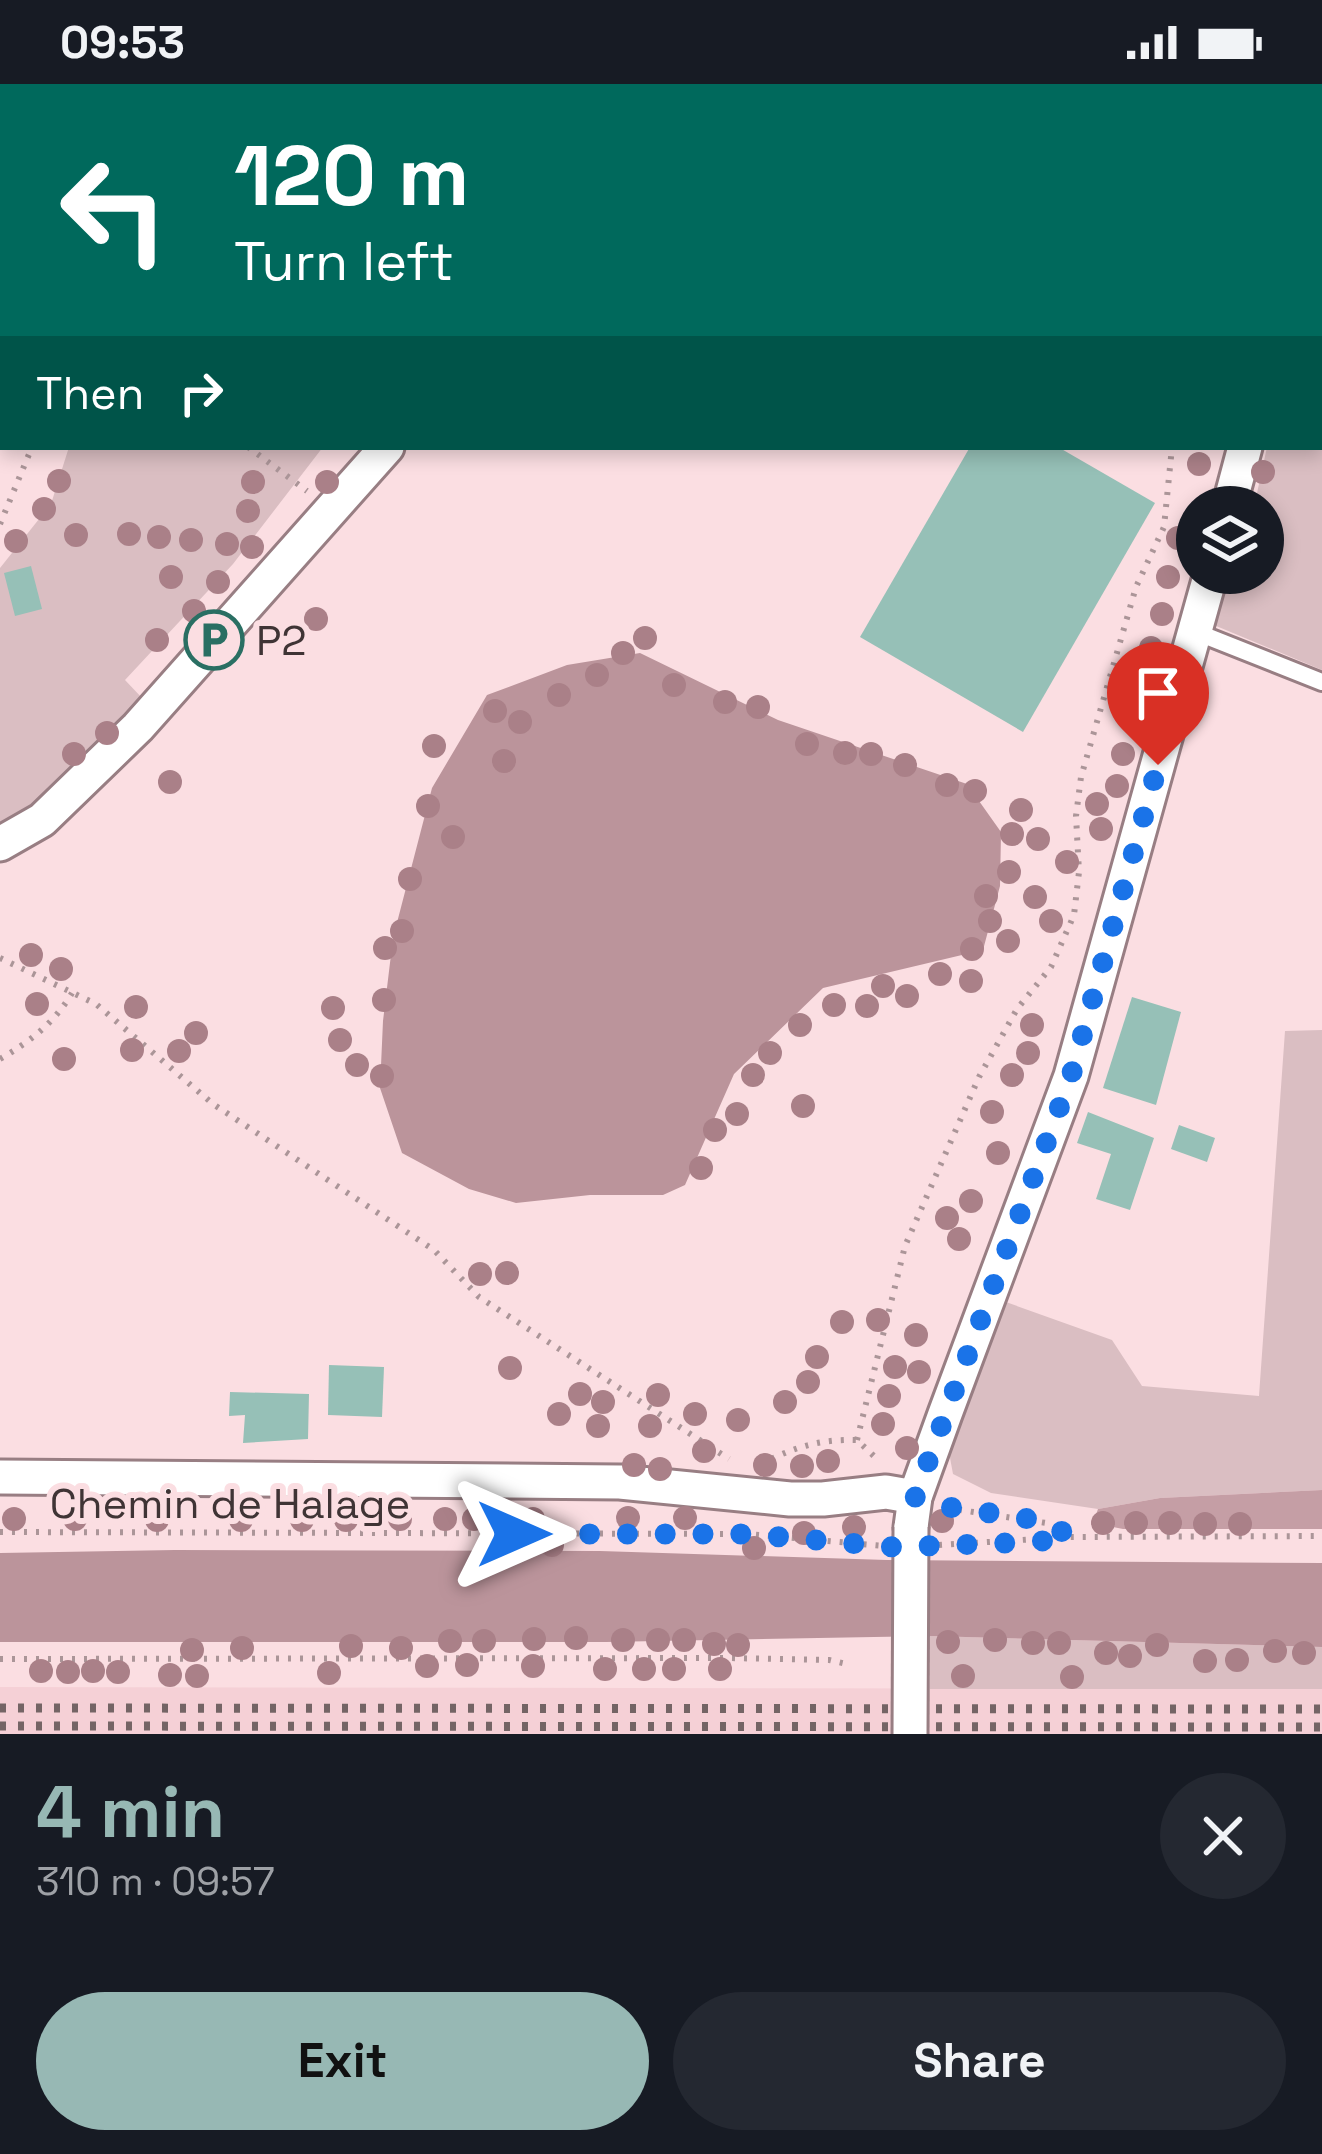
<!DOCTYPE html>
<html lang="en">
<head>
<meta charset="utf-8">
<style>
	body { margin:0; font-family:"Space Grotesk",sans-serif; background:#242831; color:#f1f3f6; height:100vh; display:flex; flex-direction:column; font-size:45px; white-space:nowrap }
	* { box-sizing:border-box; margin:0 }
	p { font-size:39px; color:#9ea1a6 }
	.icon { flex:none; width:66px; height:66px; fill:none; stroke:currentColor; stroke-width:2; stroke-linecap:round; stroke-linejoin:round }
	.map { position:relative; height:1650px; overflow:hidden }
	.panel { display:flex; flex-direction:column; background:#171b24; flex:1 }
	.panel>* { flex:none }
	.hud { position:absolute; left:0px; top:0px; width:1323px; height:366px; box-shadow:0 6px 18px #0003; background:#00695c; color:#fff; overflow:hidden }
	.buttons { position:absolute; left:1176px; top:402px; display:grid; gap:24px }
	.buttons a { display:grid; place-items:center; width:108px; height:108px; border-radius:50%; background:#171b24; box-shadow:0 6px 18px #0003; font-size:60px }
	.pin { position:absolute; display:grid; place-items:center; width:102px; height:102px; color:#fff; margin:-123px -51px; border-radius:50% 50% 50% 0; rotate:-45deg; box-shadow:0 0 12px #0007 }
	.pin .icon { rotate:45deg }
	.me { position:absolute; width:132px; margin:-66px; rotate:90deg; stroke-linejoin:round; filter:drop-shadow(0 0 9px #0008) }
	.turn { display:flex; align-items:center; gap:42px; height:252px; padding:0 36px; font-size:54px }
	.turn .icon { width:156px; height:156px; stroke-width:2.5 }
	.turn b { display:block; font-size:84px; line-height:102px }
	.then { display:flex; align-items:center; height:114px; padding:0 36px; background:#0003; gap:24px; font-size:45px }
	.round { display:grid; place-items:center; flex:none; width:126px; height:126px; border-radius:63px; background:#242831 }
	.headline { display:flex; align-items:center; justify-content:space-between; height:204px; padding:0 36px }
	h1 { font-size:72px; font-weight:800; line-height:90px; color:#97b8b4 }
	.action { display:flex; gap:24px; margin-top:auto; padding:24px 36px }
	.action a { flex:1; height:138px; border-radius:72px; background:#97b8b4; color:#111; font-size:48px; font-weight:800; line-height:138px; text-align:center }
	.action a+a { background:#242831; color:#f1f3f6 }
	.status { display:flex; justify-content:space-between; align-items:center; height:84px; padding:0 60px; background:#171b24; direction:ltr }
	.status svg { height:33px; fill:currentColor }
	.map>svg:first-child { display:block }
</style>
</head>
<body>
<div class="status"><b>09:53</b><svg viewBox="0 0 49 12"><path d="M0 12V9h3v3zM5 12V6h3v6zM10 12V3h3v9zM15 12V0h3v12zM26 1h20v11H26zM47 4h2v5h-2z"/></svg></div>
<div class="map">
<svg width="1322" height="1650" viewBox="0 0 1322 1650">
	<rect width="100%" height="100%" fill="#fbdee2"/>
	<path fill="#f5d0d6" d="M0 1603 1322 1605V1650H0Z"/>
	<g fill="#dabec2">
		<path d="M1322 104V586L1209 539 1229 489H1263V423H1254L1267 363H1320Z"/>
		<path d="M69 363H323L233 480 125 596 143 615 11 743 0 745V484L51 420Z"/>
		<path d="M1322 946V1406L1160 1414 1098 1425 991 1409 953 1390 948 1363 1003 1217 1112 1256 1142 1302 1259 1312 1285 947Z"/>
		<path d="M930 1552 1322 1563V1605H930Z"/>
	</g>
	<path fill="#c59ea5" d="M1322 1406V1445H1123L1093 1439 1098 1425 1160 1414Z"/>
	<g fill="#bb949b">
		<path d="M640 569 778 636 967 700 1001 748 1000 802 983 866 823 904 734 990 685 1101 663 1111H590L516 1119 469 1105 402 1069 380 1004 383 937 393 854 432 704 487 611 567 581Z"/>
		<path d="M175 1466 600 1467 887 1476 1322 1479V1563L930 1552 606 1558H0V1469Z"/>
	</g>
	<g fill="#96c0b7">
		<path d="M970 363H1058L1155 419 1023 648 860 553Z"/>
		<path d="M31 482 42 525 15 532 4 489Z"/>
		<path d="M1132 913 1181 928 1156 1021 1103 1004Z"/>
		<path d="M1088 1028 1154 1054 1130 1126 1096 1115 1111 1070 1077 1059Z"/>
		<path d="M1179 1041 1215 1054 1207 1078 1171 1065Z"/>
		<path d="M329 1281 384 1283 382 1333 328 1331Z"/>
		<path d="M230 1308 309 1310 308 1355 243 1359 245 1331 229 1332Z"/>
	</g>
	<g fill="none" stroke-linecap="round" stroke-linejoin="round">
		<defs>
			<path id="service" d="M1196 548 1322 598"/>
			<g id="minor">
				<path d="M572 3 573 0"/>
				<path d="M1320 34 1322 24"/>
				<path d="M1229 423 1245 363"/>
				<path d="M0 760 42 736 138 643 387 363"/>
				<path d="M0 1393 620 1398 790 1415H823L886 1408 915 1413"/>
				<path d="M911 1443 915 1413 945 1330 1071 992 1211 489"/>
			</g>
		</defs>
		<use href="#service" stroke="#987e83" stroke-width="22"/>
		<use href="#minor" stroke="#987e83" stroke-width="39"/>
		<g stroke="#ab9598" stroke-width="6" stroke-dasharray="3 9" stroke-linecap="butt">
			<path d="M1023 0 1028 3"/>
			<path d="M156 3 157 0"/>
			<path d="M1009 3 1011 0"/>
			<path d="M248 363 307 407"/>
			<path d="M0 440 32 363"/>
			<path d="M0 874 96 920 213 1020 434 1166 479 1213 729 1375"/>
			<path d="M0 975C31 957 54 939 72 909"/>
			<path d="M857 1356 905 1162 979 993 1017 925 1051 883 1074 831 1079 788 1076 732 1081 693 1136 503 1164 443 1172 363"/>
			<path d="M761 1380C795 1363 819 1355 857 1356L878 1376"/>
			<path d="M947 1424 1046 1439 1070 1453"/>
			<path d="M0 1448 748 1450 884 1462"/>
			<path d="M939 1461 1070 1453 1322 1452"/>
			<path d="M0 1575 728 1574 829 1576 851 1581"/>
		</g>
		<use href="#service" stroke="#fff" stroke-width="16"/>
		<use href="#minor" stroke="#fff" stroke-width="33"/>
		<g stroke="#746465" stroke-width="9" stroke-dasharray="6 12" stroke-linecap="butt">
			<path d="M0 1624 1322 1625"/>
			<path d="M0 1642 1322 1643"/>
		</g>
		<defs>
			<path id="minor-bridge" d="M910 1650 911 1443"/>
		</defs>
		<use href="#minor-bridge" stroke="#987e83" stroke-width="39" stroke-linecap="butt"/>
		<use href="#minor-bridge" stroke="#fff" stroke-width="33"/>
	</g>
	<g fill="#aa8088">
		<circle cx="1199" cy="380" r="12"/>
		<circle cx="1263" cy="388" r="12"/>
		<circle cx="59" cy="397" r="12"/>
		<circle cx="253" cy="398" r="12"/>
		<circle cx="327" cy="398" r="12"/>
		<circle cx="44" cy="425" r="12"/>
		<circle cx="248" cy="427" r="12"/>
		<circle cx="129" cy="450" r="12"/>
		<circle cx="76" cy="451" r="12"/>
		<circle cx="159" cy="453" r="12"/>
		<circle cx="1178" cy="454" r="12"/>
		<circle cx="191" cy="456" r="12"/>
		<circle cx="16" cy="457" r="12"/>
		<circle cx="227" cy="460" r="12"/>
		<circle cx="252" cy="463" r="12"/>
		<circle cx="171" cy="493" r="12"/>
		<circle cx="1168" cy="493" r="12"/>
		<circle cx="218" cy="498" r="12"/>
		<circle cx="194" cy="527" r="12"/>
		<circle cx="1162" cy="530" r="12"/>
		<circle cx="316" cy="535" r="12"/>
		<circle cx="645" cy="554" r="12"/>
		<circle cx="157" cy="556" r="12"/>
		<circle cx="1151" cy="564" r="12"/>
		<circle cx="623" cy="569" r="12"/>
		<circle cx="597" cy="591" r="12"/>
		<circle cx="674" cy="601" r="12"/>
		<circle cx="1138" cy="601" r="12"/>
		<circle cx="559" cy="611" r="12"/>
		<circle cx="725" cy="618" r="12"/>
		<circle cx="758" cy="623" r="12"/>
		<circle cx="495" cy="627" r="12"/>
		<circle cx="1132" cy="634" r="12"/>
		<circle cx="520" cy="638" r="12"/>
		<circle cx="107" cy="649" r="12"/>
		<circle cx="807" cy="660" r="12"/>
		<circle cx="434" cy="662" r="12"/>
		<circle cx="845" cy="669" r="12"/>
		<circle cx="74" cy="670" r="12"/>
		<circle cx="871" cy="670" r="12"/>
		<circle cx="1123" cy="670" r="12"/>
		<circle cx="504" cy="677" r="12"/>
		<circle cx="905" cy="681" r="12"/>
		<circle cx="170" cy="698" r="12"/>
		<circle cx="947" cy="701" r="12"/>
		<circle cx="1117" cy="702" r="12"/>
		<circle cx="975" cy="707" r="12"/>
		<circle cx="1097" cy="720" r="12"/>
		<circle cx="428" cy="722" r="12"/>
		<circle cx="1021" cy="726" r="12"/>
		<circle cx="1101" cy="745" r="12"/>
		<circle cx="1012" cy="750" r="12"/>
		<circle cx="453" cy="753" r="12"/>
		<circle cx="1038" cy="755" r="12"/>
		<circle cx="1067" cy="778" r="12"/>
		<circle cx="1009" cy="788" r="12"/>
		<circle cx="410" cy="795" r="12"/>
		<circle cx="986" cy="812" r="12"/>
		<circle cx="1035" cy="813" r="12"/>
		<circle cx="990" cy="837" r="12"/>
		<circle cx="1051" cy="837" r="12"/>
		<circle cx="402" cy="847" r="12"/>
		<circle cx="1008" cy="857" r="12"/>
		<circle cx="385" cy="864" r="12"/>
		<circle cx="972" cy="865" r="12"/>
		<circle cx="31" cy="871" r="12"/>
		<circle cx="61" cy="885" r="12"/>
		<circle cx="940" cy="890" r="12"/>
		<circle cx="971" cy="897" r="12"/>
		<circle cx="883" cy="902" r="12"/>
		<circle cx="907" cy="912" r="12"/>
		<circle cx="384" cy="916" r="12"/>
		<circle cx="37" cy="920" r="12"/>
		<circle cx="834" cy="921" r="12"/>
		<circle cx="867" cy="922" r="12"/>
		<circle cx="136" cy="923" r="12"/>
		<circle cx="333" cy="924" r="12"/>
		<circle cx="800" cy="941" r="12"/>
		<circle cx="1032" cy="941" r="12"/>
		<circle cx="196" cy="949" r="12"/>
		<circle cx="340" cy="956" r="12"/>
		<circle cx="132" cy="966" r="12"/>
		<circle cx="179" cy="967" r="12"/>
		<circle cx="770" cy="969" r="12"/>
		<circle cx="1028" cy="969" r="12"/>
		<circle cx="64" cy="975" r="12"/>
		<circle cx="357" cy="981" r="12"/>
		<circle cx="753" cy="991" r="12"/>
		<circle cx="1012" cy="991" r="12"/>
		<circle cx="382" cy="992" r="12"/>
		<circle cx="803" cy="1022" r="12"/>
		<circle cx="992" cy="1028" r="12"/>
		<circle cx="737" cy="1030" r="12"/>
		<circle cx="715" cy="1046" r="12"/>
		<circle cx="998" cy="1069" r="12"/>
		<circle cx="701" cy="1084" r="12"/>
		<circle cx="971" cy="1117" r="12"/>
		<circle cx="947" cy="1134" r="12"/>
		<circle cx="959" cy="1155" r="12"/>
		<circle cx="507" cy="1189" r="12"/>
		<circle cx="480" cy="1190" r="12"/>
		<circle cx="878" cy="1236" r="12"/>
		<circle cx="842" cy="1238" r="12"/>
		<circle cx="916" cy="1251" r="12"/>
		<circle cx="817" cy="1273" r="12"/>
		<circle cx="895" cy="1283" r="12"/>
		<circle cx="510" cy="1284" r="12"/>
		<circle cx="919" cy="1288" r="12"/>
		<circle cx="808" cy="1298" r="12"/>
		<circle cx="580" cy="1310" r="12"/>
		<circle cx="658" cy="1311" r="12"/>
		<circle cx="889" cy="1312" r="12"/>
		<circle cx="603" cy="1318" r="12"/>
		<circle cx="785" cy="1318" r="12"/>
		<circle cx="559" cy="1330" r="12"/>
		<circle cx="695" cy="1330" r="12"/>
		<circle cx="738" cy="1336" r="12"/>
		<circle cx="883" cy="1340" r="12"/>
		<circle cx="598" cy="1342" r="12"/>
		<circle cx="650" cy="1342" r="12"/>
		<circle cx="907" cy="1364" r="12"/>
		<circle cx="704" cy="1367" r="12"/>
		<circle cx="828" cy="1377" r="12"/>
		<circle cx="634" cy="1381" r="12"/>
		<circle cx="765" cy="1381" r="12"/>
		<circle cx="802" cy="1382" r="12"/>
		<circle cx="660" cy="1385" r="12"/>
		<circle cx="628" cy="1434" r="12"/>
		<circle cx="685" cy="1434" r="12"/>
		<circle cx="14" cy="1435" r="12"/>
		<circle cx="75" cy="1435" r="12"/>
		<circle cx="400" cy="1435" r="12"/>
		<circle cx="445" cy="1435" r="12"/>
		<circle cx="474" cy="1435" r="12"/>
		<circle cx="533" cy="1435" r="12"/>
		<circle cx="157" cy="1436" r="12"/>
		<circle cx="241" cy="1436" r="12"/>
		<circle cx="302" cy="1436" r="12"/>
		<circle cx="346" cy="1436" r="12"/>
		<circle cx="942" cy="1437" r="12"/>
		<circle cx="1103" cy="1439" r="12"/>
		<circle cx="1136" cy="1439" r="12"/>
		<circle cx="1170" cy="1439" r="12"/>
		<circle cx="1205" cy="1440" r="12"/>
		<circle cx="1240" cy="1440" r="12"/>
		<circle cx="854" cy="1443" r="12"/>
		<circle cx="804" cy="1449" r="12"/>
		<circle cx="552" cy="1461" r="12"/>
		<circle cx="754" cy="1464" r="12"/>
		<circle cx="576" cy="1554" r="12"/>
		<circle cx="534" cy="1555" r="12"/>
		<circle cx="623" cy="1556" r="12"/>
		<circle cx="658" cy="1556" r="12"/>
		<circle cx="684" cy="1556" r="12"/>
		<circle cx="995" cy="1556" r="12"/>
		<circle cx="450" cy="1557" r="12"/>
		<circle cx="484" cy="1557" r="12"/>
		<circle cx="948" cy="1558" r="12"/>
		<circle cx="1033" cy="1559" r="12"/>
		<circle cx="1059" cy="1559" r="12"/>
		<circle cx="714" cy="1560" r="12"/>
		<circle cx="738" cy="1561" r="12"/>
		<circle cx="1157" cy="1561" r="12"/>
		<circle cx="351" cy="1562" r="12"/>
		<circle cx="242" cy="1564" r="12"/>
		<circle cx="401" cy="1564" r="12"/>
		<circle cx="192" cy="1566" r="12"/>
		<circle cx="1275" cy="1567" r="12"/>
		<circle cx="1106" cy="1569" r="12"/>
		<circle cx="1304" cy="1569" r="12"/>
		<circle cx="1130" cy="1572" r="12"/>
		<circle cx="1237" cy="1576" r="12"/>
		<circle cx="1205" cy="1577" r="12"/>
		<circle cx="467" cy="1581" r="12"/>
		<circle cx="427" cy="1582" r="12"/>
		<circle cx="533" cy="1582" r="12"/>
		<circle cx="605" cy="1585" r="12"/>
		<circle cx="644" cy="1585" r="12"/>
		<circle cx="674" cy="1585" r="12"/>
		<circle cx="720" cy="1585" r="12"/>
		<circle cx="41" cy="1587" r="12"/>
		<circle cx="93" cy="1587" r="12"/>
		<circle cx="68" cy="1588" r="12"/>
		<circle cx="118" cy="1588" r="12"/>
		<circle cx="329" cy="1589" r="12"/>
		<circle cx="170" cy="1591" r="12"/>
		<circle cx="197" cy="1592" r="12"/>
		<circle cx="963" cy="1592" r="12"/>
		<circle cx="1072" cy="1593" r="12"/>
	</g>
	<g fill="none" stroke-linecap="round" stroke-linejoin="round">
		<path stroke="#1a73e8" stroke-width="21" stroke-dasharray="0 37.8" d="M514 1450H748L893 1463 1035 1458 1070 1453C1032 1423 962 1434 915 1413L1071 992 1158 681"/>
	</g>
	<defs>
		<symbol id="parking-ring" viewBox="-11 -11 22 22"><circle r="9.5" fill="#fbdee2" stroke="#2a6f63" stroke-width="1.5"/><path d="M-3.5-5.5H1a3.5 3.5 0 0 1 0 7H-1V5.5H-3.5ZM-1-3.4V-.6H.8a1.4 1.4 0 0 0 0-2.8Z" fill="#2a6f63"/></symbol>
	</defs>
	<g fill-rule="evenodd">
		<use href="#parking-ring" x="181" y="523" width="66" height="66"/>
	</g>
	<g text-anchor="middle" stroke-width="12" stroke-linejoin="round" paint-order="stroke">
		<g font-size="42" fill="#3f3435" stroke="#fbdee2" text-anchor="start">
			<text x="256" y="571">P2</text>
		</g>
		<g font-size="42" fill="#3f3435" stroke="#fbdee2">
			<text x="230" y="1434">Chemin de Halage</text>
		</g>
	</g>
</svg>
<div class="buttons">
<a><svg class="icon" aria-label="layers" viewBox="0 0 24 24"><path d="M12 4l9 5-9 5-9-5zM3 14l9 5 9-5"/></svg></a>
</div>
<div class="pin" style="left:1158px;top:681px;background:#d93025"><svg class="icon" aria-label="arrive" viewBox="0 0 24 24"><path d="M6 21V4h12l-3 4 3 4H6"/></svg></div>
<svg class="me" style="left:514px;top:1450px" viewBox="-20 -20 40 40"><path d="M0-17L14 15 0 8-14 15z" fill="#1a73e8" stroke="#fff" stroke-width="4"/></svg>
<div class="hud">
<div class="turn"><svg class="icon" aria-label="left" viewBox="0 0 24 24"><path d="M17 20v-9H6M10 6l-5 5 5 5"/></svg><div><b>120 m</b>Turn left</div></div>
<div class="then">Then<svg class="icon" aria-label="right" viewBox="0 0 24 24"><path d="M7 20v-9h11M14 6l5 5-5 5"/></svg></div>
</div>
</div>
<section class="panel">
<div class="headline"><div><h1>4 min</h1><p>310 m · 09:57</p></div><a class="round"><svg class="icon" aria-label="close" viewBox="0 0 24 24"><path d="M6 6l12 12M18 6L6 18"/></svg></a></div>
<div class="action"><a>Exit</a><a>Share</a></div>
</section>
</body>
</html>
